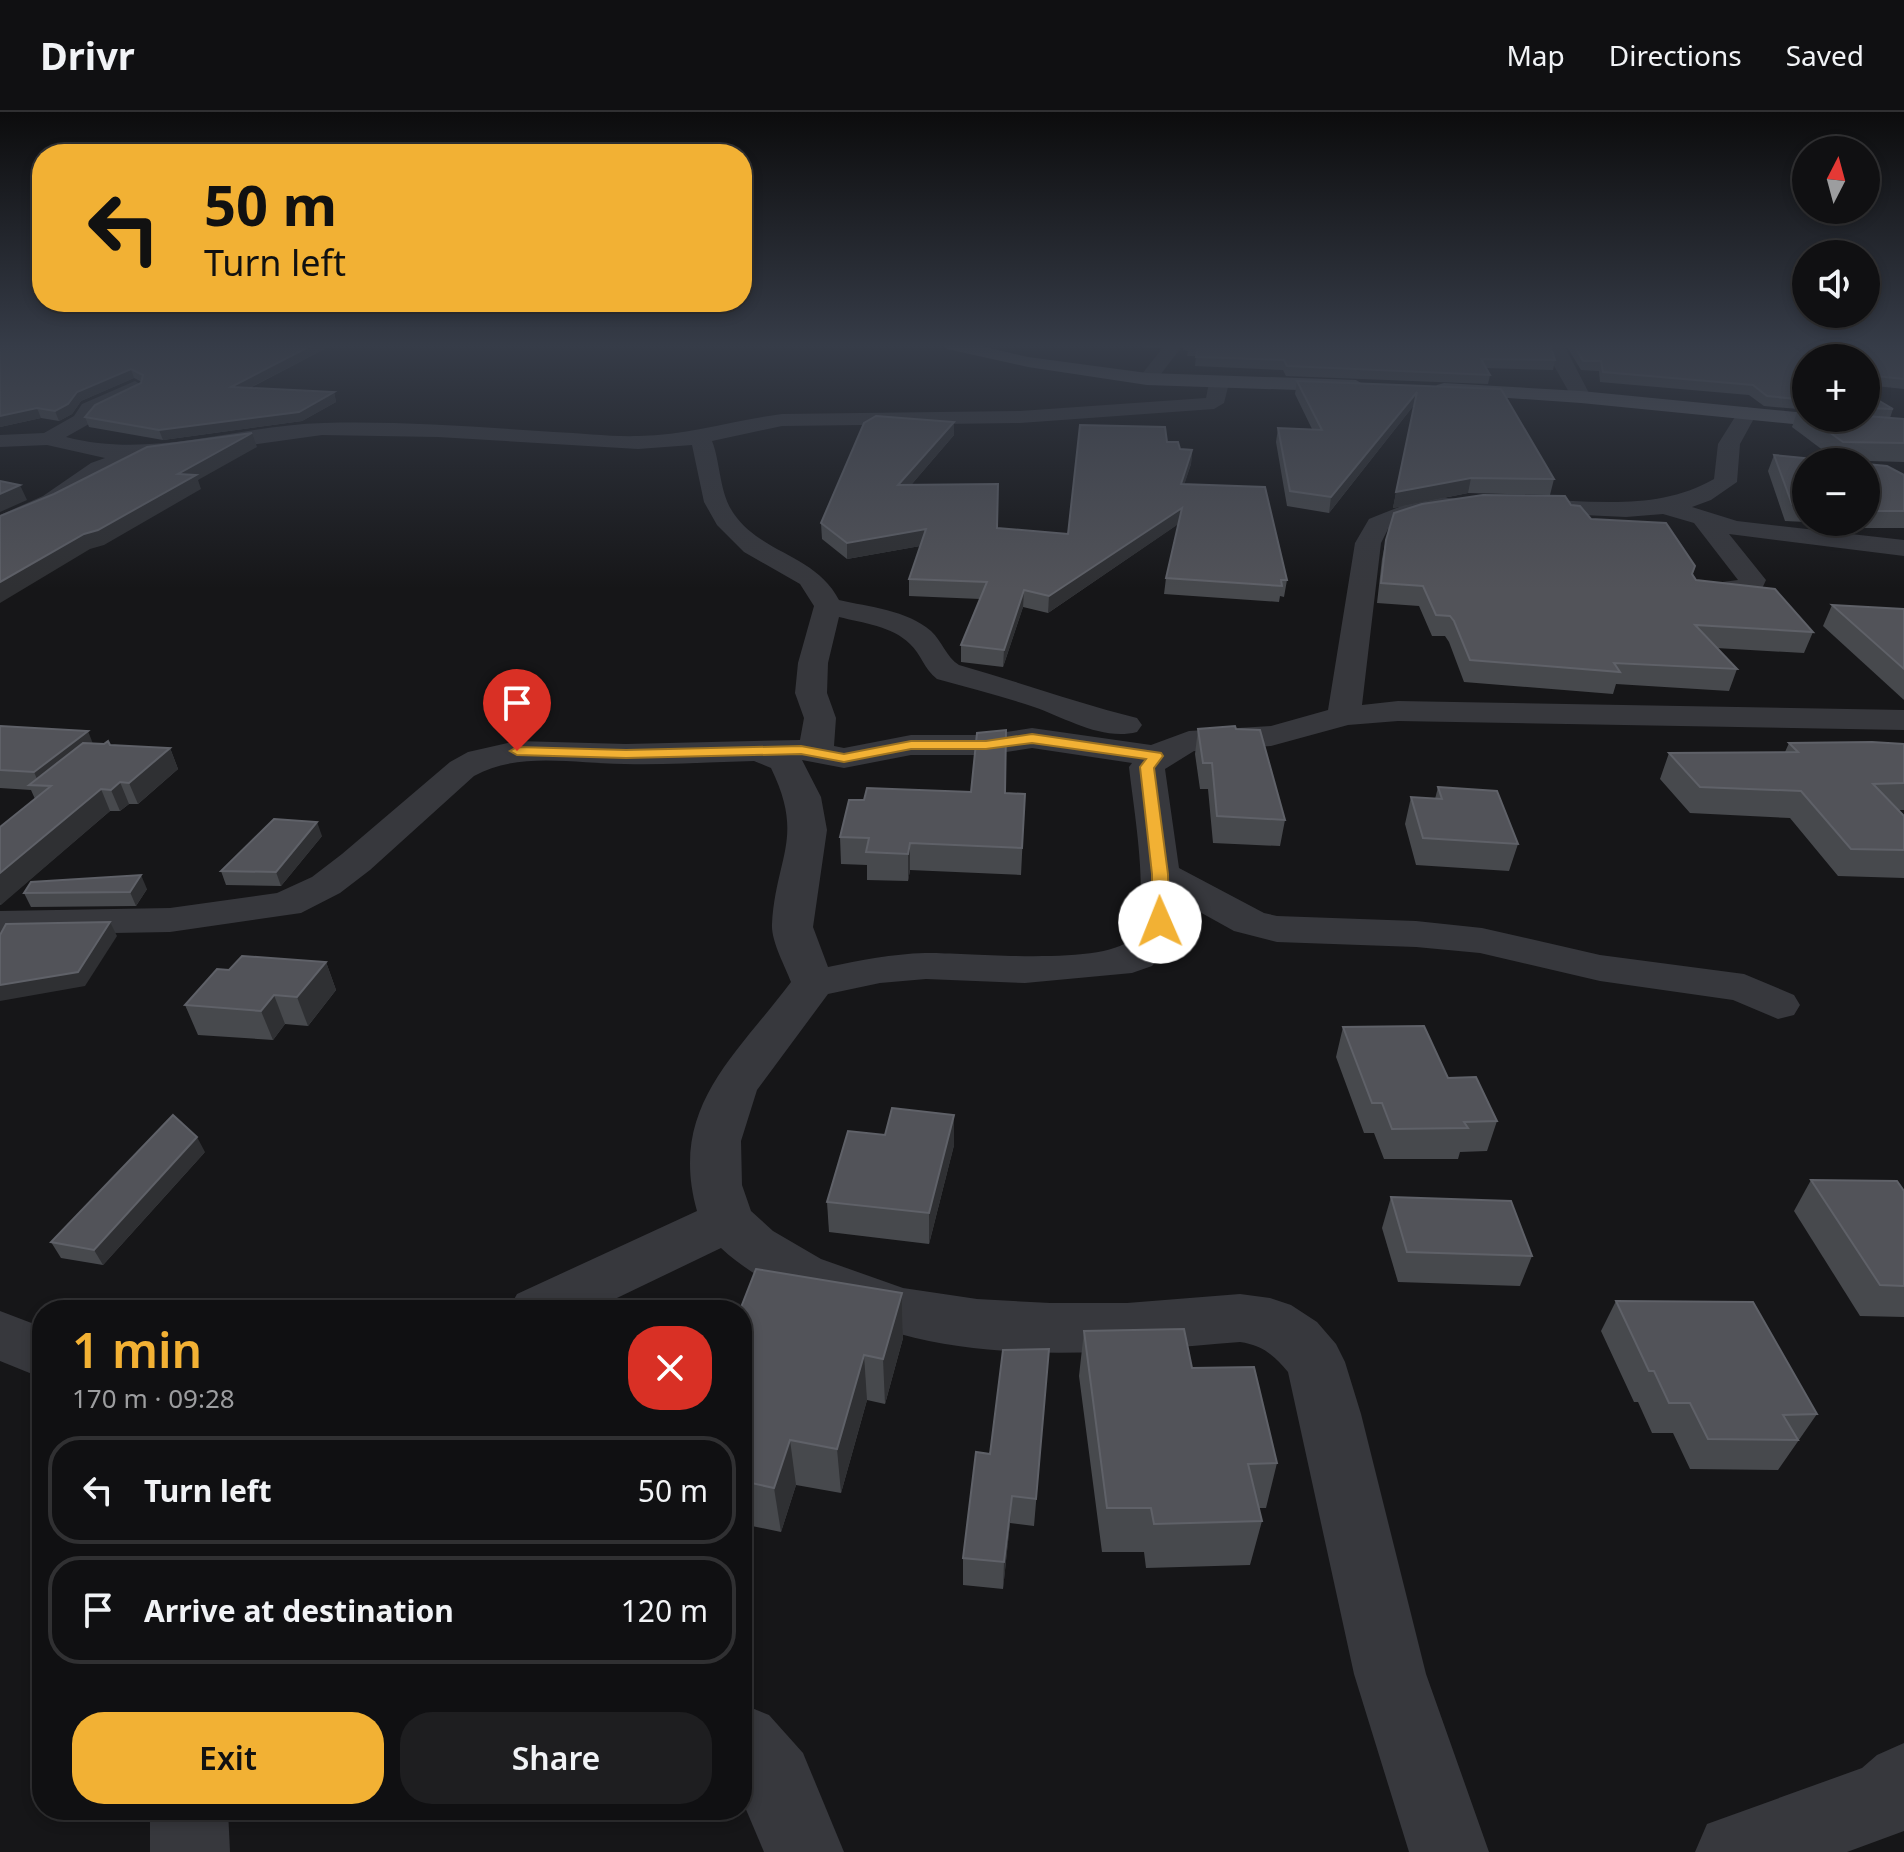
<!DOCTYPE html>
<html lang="en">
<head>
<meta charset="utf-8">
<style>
	body { margin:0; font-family:"Noto Sans",sans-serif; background:#1e1e20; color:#f1f3f6; height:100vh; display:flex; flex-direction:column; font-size:30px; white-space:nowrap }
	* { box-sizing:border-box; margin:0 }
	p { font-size:26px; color:#9c9d9f }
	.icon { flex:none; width:44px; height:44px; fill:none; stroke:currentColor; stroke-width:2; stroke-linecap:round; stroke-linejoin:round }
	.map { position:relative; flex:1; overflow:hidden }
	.drawer { position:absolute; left:32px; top:1188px; width:720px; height:520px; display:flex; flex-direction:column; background:#101012; border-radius:32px; box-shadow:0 4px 12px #0003,0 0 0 2px #303032 }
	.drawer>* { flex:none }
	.guide { position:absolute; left:32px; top:32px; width:720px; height:168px; border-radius:32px; box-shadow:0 4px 12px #0003,0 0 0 2px #303032; background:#f2b134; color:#111; overflow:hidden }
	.needle { width:52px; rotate:6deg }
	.fabs { position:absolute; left:1792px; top:24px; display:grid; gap:16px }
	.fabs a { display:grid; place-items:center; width:88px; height:88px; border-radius:50%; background:#101012; box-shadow:0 4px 12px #0003,0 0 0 2px #303032; font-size:40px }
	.pin { position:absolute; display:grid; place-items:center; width:68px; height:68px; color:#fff; margin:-82px -34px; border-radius:50% 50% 50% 0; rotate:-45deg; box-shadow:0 0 8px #0007 }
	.pin .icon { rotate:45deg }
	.me { position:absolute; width:88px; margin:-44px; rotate:359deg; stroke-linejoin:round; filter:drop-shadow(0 0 6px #0008) }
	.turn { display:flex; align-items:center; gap:28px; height:168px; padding:0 40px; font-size:36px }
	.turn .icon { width:104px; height:104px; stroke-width:2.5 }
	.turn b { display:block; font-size:56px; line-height:68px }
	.round { display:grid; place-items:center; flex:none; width:84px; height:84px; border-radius:32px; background:#1e1e20 }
	.head { display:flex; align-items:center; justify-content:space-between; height:136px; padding:0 40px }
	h1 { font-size:48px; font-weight:600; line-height:60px; color:#f2b134 }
	.cta { display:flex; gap:16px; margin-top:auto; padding:16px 40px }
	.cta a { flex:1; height:92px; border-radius:32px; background:#f2b134; color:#111; font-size:32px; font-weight:600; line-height:92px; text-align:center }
	.cta a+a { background:#1e1e20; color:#f1f3f6 }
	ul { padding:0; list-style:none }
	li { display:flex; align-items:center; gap:24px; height:108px; margin:0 16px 12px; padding:0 24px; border:4px solid #303032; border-radius:32px }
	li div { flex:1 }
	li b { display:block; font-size:30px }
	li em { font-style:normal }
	header { display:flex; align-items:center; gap:48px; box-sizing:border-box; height:112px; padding:0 40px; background:#101012; border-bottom:2px solid #303032 }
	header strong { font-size:38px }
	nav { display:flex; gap:44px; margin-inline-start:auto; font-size:28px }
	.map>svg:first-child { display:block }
</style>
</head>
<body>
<header>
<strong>Drivr</strong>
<nav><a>Map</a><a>Directions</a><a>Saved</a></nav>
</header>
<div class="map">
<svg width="1904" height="1740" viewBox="0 0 1904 1740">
	<rect width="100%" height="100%" fill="#161618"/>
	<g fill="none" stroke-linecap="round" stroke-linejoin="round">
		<g fill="#37383d" fill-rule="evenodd">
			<path d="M1165 233H1183L1154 271H1140L1138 267Z"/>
			<path d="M1546 233H1564L1591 285 1588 289H1574L1553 252Z"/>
			<path d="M1219 265 1229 271 1224 291 1214 297 1020 311 782 314 712 329C721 352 719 381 734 402 762 442 816 443 839 488 869 495 907 498 931 519 942 529 946 545 959 553 1019 570 1077 591 1137 606L1142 613 1137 620C1102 629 1066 606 1034 595 1002 584 969 576 937 567 924 557 921 542 910 532 892 514 863 511 839 505L828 551 827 581 836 606 834 634 844 636 911 623H986L1032 616 1151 633 1189 619 1271 614 1328 598 1355 431 1369 407C1397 396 1430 380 1461 388L1464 393 1461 398 1423 403 1388 417 1381 431 1362 593 1398 589 1904 598V618L1398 609 1348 613 1271 634 1194 639 1165 657 1179 756 1264 801 1277 804 1416 809 1482 816 1600 843 1744 862 1794 883 1800 893 1794 903 1778 907 1733 888 1600 869 1480 841 1416 835 1277 830 1234 819 1180 789 1181 810 1171 833 1152 854 1132 861 1025 871 926 867 880 871 828 882 757 978 741 1029 742 1073 751 1099 773 1119 821 1147 903 1176 977 1187 1050 1191H1127L1240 1182 1270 1186 1291 1193 1317 1210 1336 1232 1345 1250 1361 1302 1426 1562 1489 1740H1409L1354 1562 1288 1260C1274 1243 1262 1233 1240 1230 1129 1239 1009 1252 900 1222 877 1215 854 1205 831 1197 791 1182 753 1166 721 1136L592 1198H508L517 1182 697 1099C668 996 735 945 791 870 785 854 771 829 772 812 776 744 805 726 771 656L754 649C711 650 668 653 625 652 575 652 519 639 474 664L370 758 340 781 301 801 170 820 0 823V799L170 796 277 781 312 765 342 742 450 650 468 640 517 629 626 632 800 628 804 606 795 581 798 551 814 494 800 472 744 440 717 413 704 390 692 333 638 337 438 325 322 323 141 348 107 361 59 394 0 419V403L43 384 91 351 105 346 47 333 0 335V323L44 321 74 304 82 292 135 269 145 275 142 279 97 300 89 312 66 325C153 348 238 313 324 311 401 309 478 315 554 320 582 321 611 325 639 324 688 323 734 308 782 302L1020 299 1206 286 1209 271ZM1032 636 1132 651 1129 655C1133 694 1151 792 1133 824 1114 856 963 840 925 841 892 842 861 848 828 855L813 815 827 718 821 685 802 648 844 656 911 643H986Z"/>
			<path d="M1747 295 1757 301 1740 332 1737 370 1711 388 1692 395 1737 409 1904 428V444L1729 422 1766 468 1760 481C1740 486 1712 491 1692 486L1688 480 1692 474 1738 468 1694 411 1663 402 1626 405 1520 400 1511 398 1508 393 1511 388 1520 386C1586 388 1655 401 1714 367L1718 332 1740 297Z"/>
			<path d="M0 1199 42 1215V1266L0 1249Z"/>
			<path d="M742 1592 769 1603 803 1641 844 1740H764L742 1688Z"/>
			<path d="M1904 1631V1719L1847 1740H1695L1707 1712 1862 1656 1877 1643Z"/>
			<path d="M150 1698H228L230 1740H150Z"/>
		</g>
		<g fill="#53555c" fill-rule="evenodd">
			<path d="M944 233H977L1028 245 1147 261 1356 268 1366 274 1356 280 1147 273 1028 255 947 237Z"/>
			<path d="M1444 271 1581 279 1806 301V306L1904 311V323L1581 291 1437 281 1434 277 1437 273Z"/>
		</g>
	</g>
	<g fill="#47494d">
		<path d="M0 233H332L250 276 334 280 336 290 302 309 163 328 89 315 85 305 141 271 142 270 134 266 81 289 72 302 59 309 41 306 0 315Z"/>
		<path d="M1122 233H1162L1159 236Z"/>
		<path d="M1183 233H1550L1555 248 1553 258 1486 256 1490 263 1488 272 1286 264 1283 258 1195 254 1196 244H1187L1188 239 1183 238Z"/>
		<path d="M1566 233H1787L1799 241 1800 233H1903L1904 235V277L1866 273V246H1806V306H1866V281L1893 297 1890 306 1904 307V350L1836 348 1792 315 1798 297 1764 294 1749 283 1600 270 1599 259 1581 258Z"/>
		<path d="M1297 269 1501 277 1554 367 1550 383 1468 381 1393 396 1414 293 1329 401 1287 394 1276 330 1278 316 1312 317 1295 282Z"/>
		<path d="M954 310V323L911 373 997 416 1068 422 1167 330 1180 337 1192 338 1191 352 1184 372 1287 468 1284 485 1280 484 1279 490 1164 482 1166 466 1178 412 1048 501 1023 495 1003 555 961 550V533L980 487 909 484V467L920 434 847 447 822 427 821 411Z"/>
		<path d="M1774 343 1806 350V410L1785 409 1768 359Z"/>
		<path d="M1866 352 1904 363V416H1850L1846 411 1816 410H1866Z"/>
		<path d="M1571 393 1591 407 1693 462 1696 468 1813 520 1804 541 1716 536 1737 557 1729 579 1616 572 1613 582 1464 570 1449 530 1445 524H1432L1419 494 1377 491 1382 447 1386 428Z"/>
		<path d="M1832 493 1904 497V588L1823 514Z"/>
		<path d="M0 614 93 632 170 636 178 657 138 692H129L120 699H110L0 793V715L35 687 31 678 0 676Z"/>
		<path d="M1198 617H1236L1285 708 1280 734 1213 731 1208 677H1200L1195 642Z"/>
		<path d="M1789 631 1904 632V698H1898L1904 704V766L1838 764 1790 706 1690 701 1660 667 1669 641 1785 640Z"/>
		<path d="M1438 675 1518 732 1509 759 1416 753 1405 712 1411 685 1435 687Z"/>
		<path d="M1005 681 1025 682 1021 763 910 758 908 769 867 768V753L841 752 840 725 864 688Z"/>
		<path d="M322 724 281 774 226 773 221 759Z"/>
		<path d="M147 777 136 794 31 795 24 781Z"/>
		<path d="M326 850 336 878 308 914 285 912 273 928 198 923 185 893 229 858Z"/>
		<path d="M1343 915 1448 966 1497 1009 1487 1039 1460 1040 1458 1047H1384L1374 1021H1364L1336 945Z"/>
		<path d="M954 1033 929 1132 829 1120 827 1090Z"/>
		<path d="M205 1040 103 1153 61 1146 51 1130Z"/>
		<path d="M1811 1068 1904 1079V1205L1860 1204 1794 1099Z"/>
		<path d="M1391 1085 1532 1144 1520 1174 1398 1170 1382 1116Z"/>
		<path d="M902 1181 903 1226 885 1292 867 1288 841 1381 796 1373 781 1420 742 1412V1198Z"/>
		<path d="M1616 1189 1817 1302 1778 1358 1690 1357 1673 1321H1652L1638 1290H1634L1601 1219Z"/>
		<path d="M1084 1219 1192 1256 1277 1351 1266 1396H1259L1262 1409 1250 1453 1146 1456 1144 1440H1102L1079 1264Z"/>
		<path d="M1049 1237 1034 1414 1010 1411 1003 1477 963 1473V1446L990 1342Z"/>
	</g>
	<g fill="#2f3033">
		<path d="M312 233H332L234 284 231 275Z"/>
		<path d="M131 257 134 266 81 289 72 302 59 309 55 299 77 280Z"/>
		<path d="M334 280 336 290 302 309 163 328 159 318Z"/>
		<path d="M1417 280 1414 293 1329 401 1331 385Z"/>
		<path d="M37 296 41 306 0 315V304Z"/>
		<path d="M954 310V323L899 387 898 373Z"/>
		<path d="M252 321 257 335 198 368 201 377 104 433 90 437 0 491V470L178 362Z"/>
		<path d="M1192 338 1191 352 1180 386 1181 372Z"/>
		<path d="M1471 366 1468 381 1393 396 1396 380Z"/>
		<path d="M20 373 27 388 0 400V382Z"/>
		<path d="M1182 396 1180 411 1048 501 1049 484Z"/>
		<path d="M926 417V433L847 447V431Z"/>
		<path d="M1024 478 1023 495 1003 555 1004 538Z"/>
		<path d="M88 619 95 637 40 674 34 660Z"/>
		<path d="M170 636 178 657 138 692 129 671Z"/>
		<path d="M120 670 129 692 120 699 111 678Z"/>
		<path d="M101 677 110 699 1 793 0 791V761Z"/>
		<path d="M317 710 322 724 281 774 276 760Z"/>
		<path d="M910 731V758L908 769V742Z"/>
		<path d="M141 763 147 777 136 794 130 780Z"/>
		<path d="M110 810 117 824 85 874 0 889V873Z"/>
		<path d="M326 850 336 878 308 914 297 885Z"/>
		<path d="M274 883 285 912 273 928 261 899Z"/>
		<path d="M954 1003V1033L929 1132V1101Z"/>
		<path d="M197 1025 205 1040 103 1153 94 1138Z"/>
		<path d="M902 1181 903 1226 885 1292 883 1247Z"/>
		<path d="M864 1243 867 1288 841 1381 837 1337Z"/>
		<path d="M790 1328 796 1373 781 1420 774 1376Z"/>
		<path d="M1012 1384 1010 1411 1003 1477 1004 1450Z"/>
	</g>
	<g fill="#525359" stroke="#5f6168" stroke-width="2">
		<path d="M0 233H312L231 275 334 280 299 300 159 318 85 305 95 293 141 271 143 263 131 257 77 280 68 292 55 299 37 296 0 304Z"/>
		<path d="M1189 233H1550L1555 248 1481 247 1490 263 1287 254 1284 248 1196 245 1198 235H1188Z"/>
		<path d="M1574 233H1787L1802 242 1803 233H1903L1904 235V267L1866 263V246H1806V288L1767 284 1753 273 1603 260 1601 249H1583Z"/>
		<path d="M1297 269 1501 277 1554 367 1471 366 1396 380 1417 280 1331 385 1290 379 1278 316 1322 318Z"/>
		<path d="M1866 281 1893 297 1866 296Z"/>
		<path d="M876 304 954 310 898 373 998 372 997 416 1068 422 1080 313 1165 315 1167 330H1178L1180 337 1192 338 1181 372 1265 375 1287 468H1281L1282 474 1166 466 1182 396 1049 484 1024 478 1004 538 961 533 987 470 909 467 926 417 847 431 821 411 864 311Z"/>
		<path d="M1866 304 1904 307V331L1843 330 1810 306H1866Z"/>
		<path d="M252 321 178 362 196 363 98 418 84 422 0 470V404L54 382 147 335Z"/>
		<path d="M1774 343 1845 350H1806V392H1792Z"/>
		<path d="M1866 352 1887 354 1904 363V399H1866Z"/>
		<path d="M0 369 20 373 0 382Z"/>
		<path d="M1483 383 1565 384 1571 393 1580 394 1591 407 1666 411 1695 454 1692 462 1696 468 1775 477 1813 520 1695 513 1737 557 1614 551 1620 560 1470 548 1454 509 1450 504 1436 503 1423 474 1381 471 1386 428 1394 401 1422 392Z"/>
		<path d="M1832 493 1904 497V557Z"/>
		<path d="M0 614 88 619 34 660 0 658Z"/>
		<path d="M1235 614 1236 617 1260 618 1285 708 1217 704 1212 651H1203L1198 617Z"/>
		<path d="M1006 618 1005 681 1025 682 1022 736 910 731 908 742 866 740 869 726 840 725 849 688H864L867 676 971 680 977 621Z"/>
		<path d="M108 629 110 633 170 636 129 671 120 670 111 678 101 677 0 761V715L51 674 29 673 83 631 104 632Z"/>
		<path d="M1872 630 1904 632V671L1873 672 1904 704V738L1851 737 1801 679 1700 675 1669 641 1798 640 1789 631Z"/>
		<path d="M1438 675 1497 679 1518 732 1423 726 1411 685 1442 687Z"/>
		<path d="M274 707 317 710 276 760 221 759Z"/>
		<path d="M141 763 130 780 24 781 31 770Z"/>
		<path d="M110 810 78 860 0 873V823L6 812Z"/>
		<path d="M242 844 326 850 297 885 274 883 261 899 185 893 217 857 229 858Z"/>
		<path d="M1424 914 1448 966 1476 965 1497 1009 1464 1010 1468 1016 1392 1017 1382 991H1372L1343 915Z"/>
		<path d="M892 996 954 1003 929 1101 827 1090 848 1019 885 1023Z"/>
		<path d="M173 1003 197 1025 94 1138 51 1130Z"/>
		<path d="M1811 1068 1897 1069 1904 1079V1174L1880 1173Z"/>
		<path d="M1391 1085 1511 1089 1532 1144 1407 1140Z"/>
		<path d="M756 1157 902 1181 883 1247 864 1243 837 1337 790 1328 774 1376 742 1369V1198H740Z"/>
		<path d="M1616 1189 1753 1190 1817 1302 1783 1303 1798 1328 1708 1327 1690 1291H1669L1654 1259H1649Z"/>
		<path d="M1184 1217 1192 1256 1254 1255 1277 1351 1248 1352 1262 1409 1154 1412 1151 1396H1107L1084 1219Z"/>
		<path d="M1049 1237 1036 1387 1012 1384 1004 1450 963 1446 976 1340 990 1342 1003 1238Z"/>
	</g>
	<linearGradient id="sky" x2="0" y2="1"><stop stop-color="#0c0c0d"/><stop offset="0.49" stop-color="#363c48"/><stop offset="1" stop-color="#363c48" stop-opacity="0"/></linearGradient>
	<rect width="1904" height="477" fill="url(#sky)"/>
	<path fill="#f2b134" stroke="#9d7322" stroke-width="2" d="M1032 622 1161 641 1163 644 1154 656 1168 762 1169 810 1166 814H1154L1152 810V762L1140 655 1146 647 1032 631 986 637H911L844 650 801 642 626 646 517 643 510 639 517 635 626 638 801 634 844 642 911 629H986Z"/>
</svg>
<div class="fabs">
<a><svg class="needle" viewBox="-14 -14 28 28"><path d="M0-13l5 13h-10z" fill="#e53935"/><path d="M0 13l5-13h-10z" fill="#9c9d9f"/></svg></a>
<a><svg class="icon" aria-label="sound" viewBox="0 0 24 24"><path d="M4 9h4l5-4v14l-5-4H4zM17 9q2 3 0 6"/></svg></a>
<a>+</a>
<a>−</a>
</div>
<div class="pin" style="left:517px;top:639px;background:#d93025"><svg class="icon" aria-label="arrive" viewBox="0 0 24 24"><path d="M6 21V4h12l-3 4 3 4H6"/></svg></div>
<svg class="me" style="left:1160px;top:810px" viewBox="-20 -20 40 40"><circle r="19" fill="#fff"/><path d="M0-13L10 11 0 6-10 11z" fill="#f2b134"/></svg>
<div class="guide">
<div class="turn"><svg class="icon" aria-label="left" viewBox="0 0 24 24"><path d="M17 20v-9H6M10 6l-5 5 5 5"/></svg><div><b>50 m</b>Turn left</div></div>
</div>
<section class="drawer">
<div class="head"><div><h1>1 min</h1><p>170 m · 09:28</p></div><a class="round" style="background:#d93025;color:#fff"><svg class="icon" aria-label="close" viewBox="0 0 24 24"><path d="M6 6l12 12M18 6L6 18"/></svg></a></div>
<ul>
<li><svg class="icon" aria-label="left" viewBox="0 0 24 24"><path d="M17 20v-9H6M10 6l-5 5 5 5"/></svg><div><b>Turn left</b></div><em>50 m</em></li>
<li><svg class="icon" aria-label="arrive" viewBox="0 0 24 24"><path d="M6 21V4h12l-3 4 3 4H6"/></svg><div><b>Arrive at destination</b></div><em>120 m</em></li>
</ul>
<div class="cta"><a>Exit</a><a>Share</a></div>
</section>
</div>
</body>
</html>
